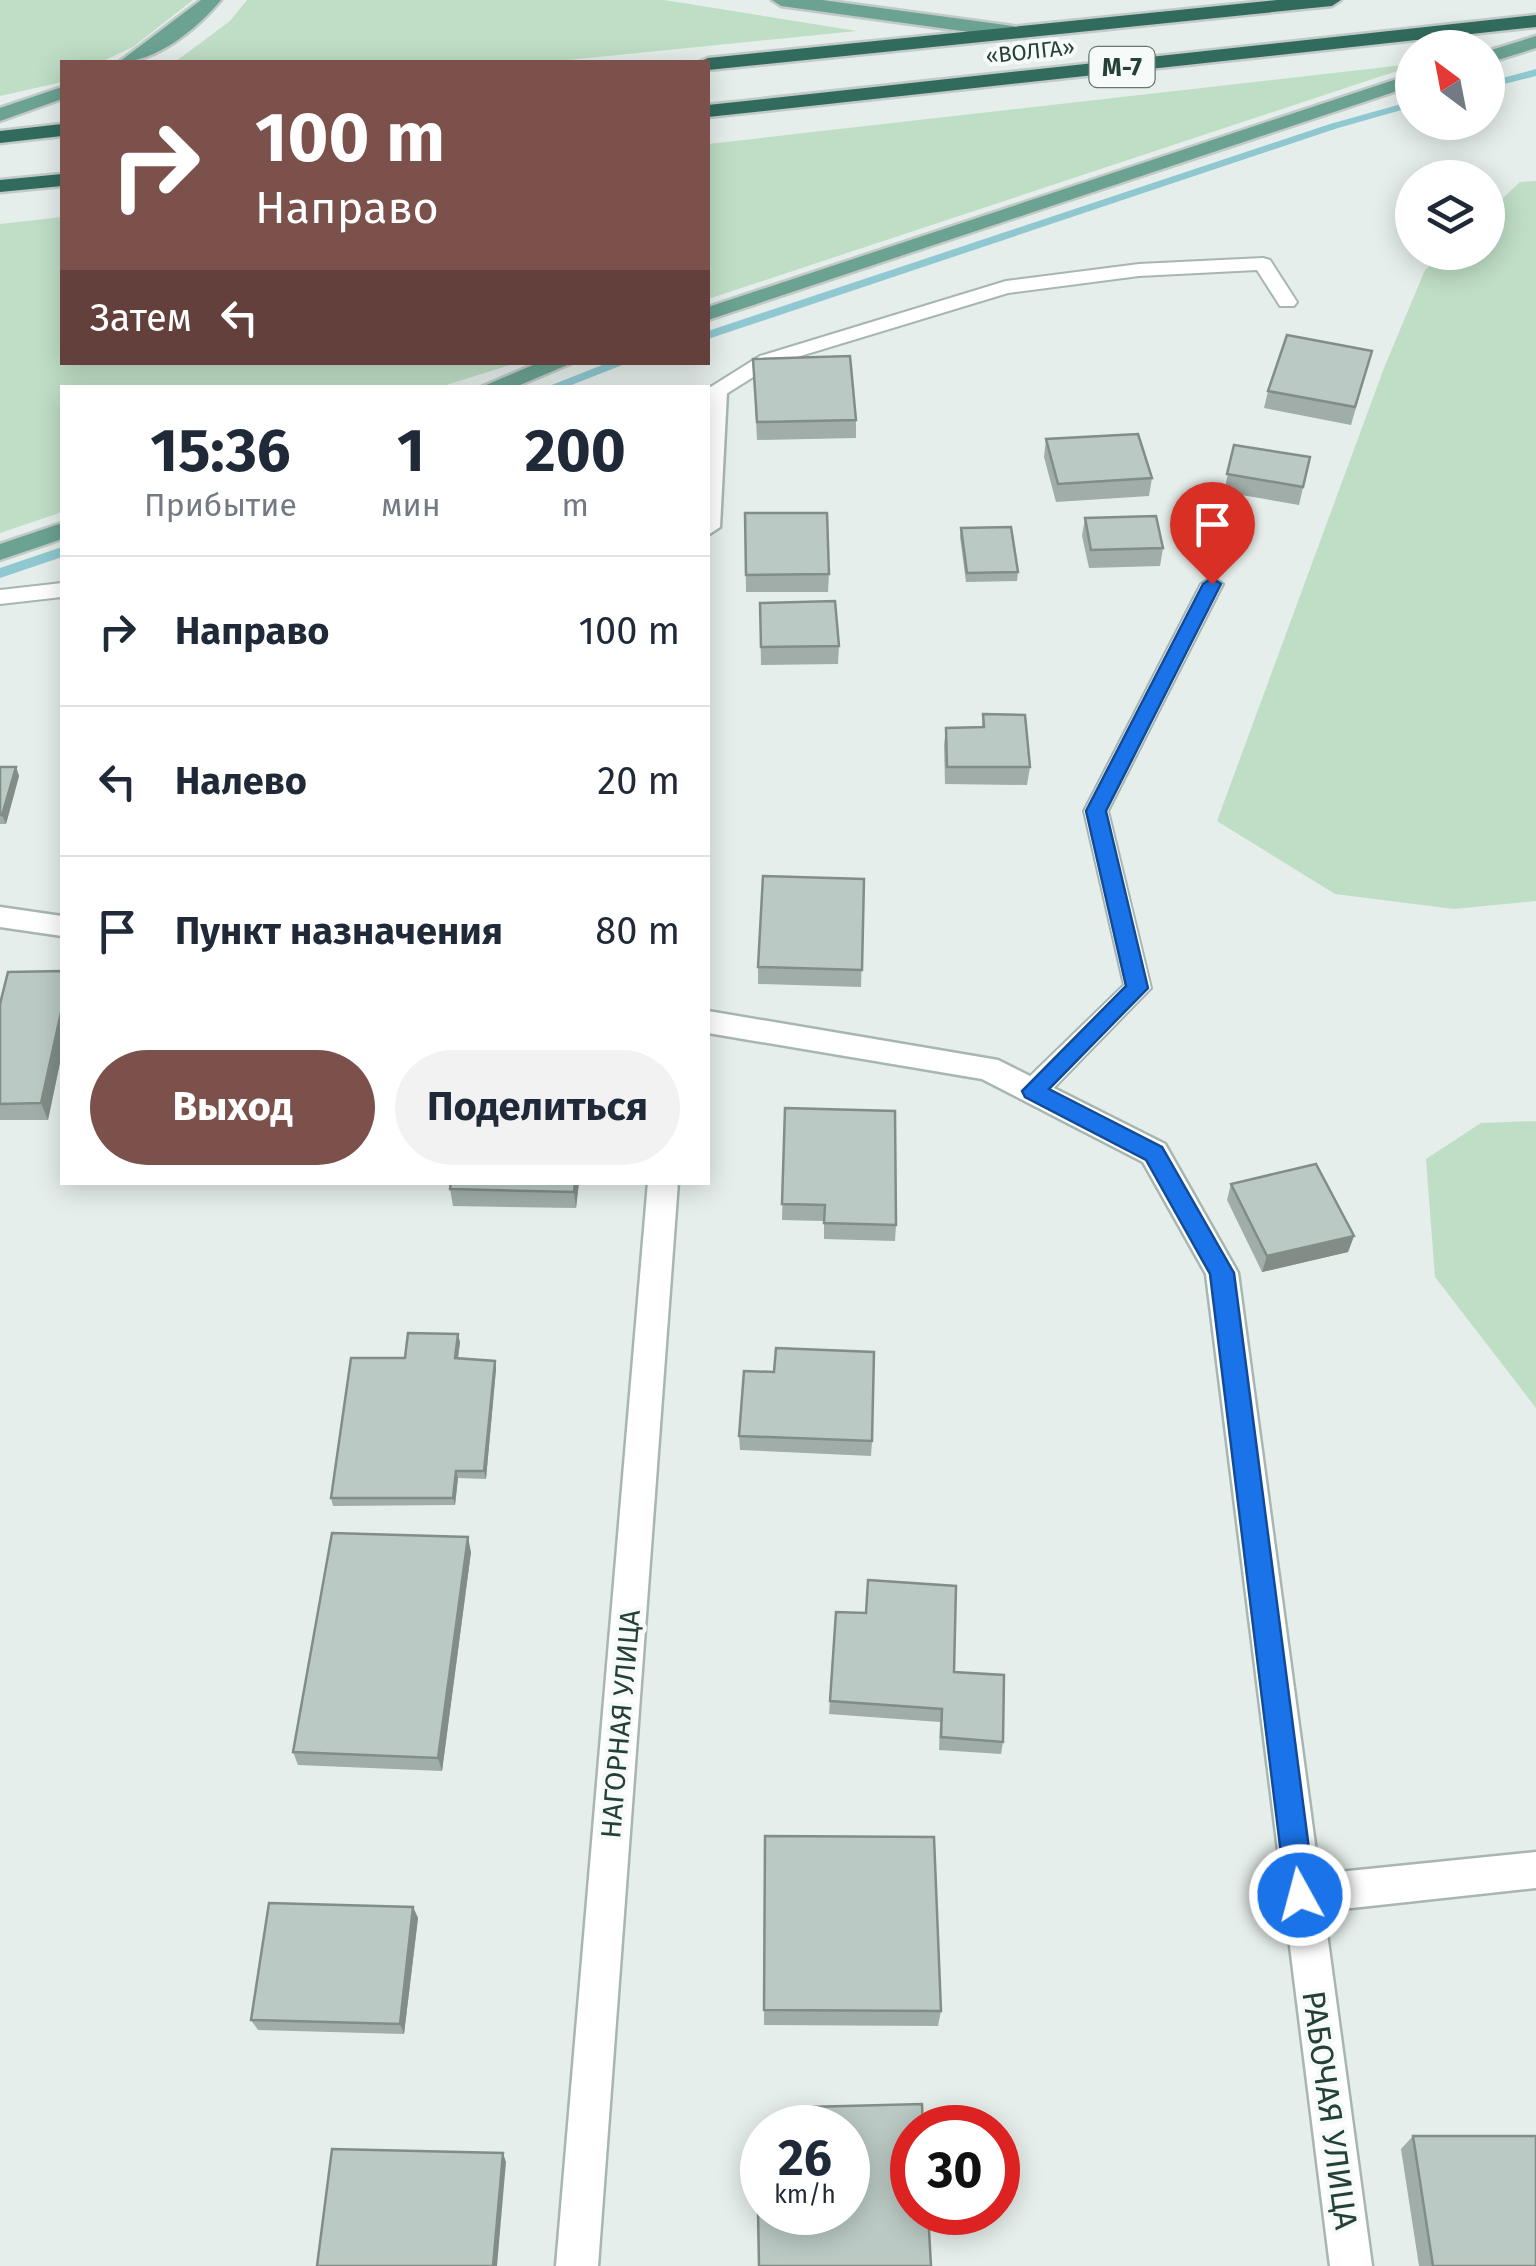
<!DOCTYPE html>
<html lang="ru">
<head>
<meta charset="utf-8">
<style>
	body { margin:0; font-family:"Fira Sans",sans-serif; background:#f2f2f3; color:#1f2937; height:100vh; display:flex; flex-direction:column; font-size:38px; white-space:nowrap }
	* { box-sizing:border-box; margin:0 }
	p { font-size:32px; color:#747a83 }
	.icon { flex:none; width:55px; height:55px; fill:none; stroke:currentColor; stroke-width:2; stroke-linecap:round; stroke-linejoin:round }
	.map { position:relative; flex:1; overflow:hidden }
	.panel { position:absolute; left:60px; top:385px; width:650px; height:800px; display:flex; flex-direction:column; background:#fff; border-radius:0px; box-shadow:0 5px 25px #0003 }
	.panel>* { flex:none }
	.hud { position:absolute; left:60px; top:60px; width:650px; height:305px; border-radius:0px; box-shadow:0 5px 25px #0003; background:#7c514b; color:#fff; overflow:hidden }
	.needle { width:65px; rotate:328deg }
	.buttons { position:absolute; left:1395px; top:30px; display:grid; gap:20px }
	.buttons a { display:grid; place-items:center; width:110px; height:110px; border-radius:50%; background:#fff; box-shadow:0 5px 25px #0003; font-size:50px }
	.speed { position:absolute; left:740px; top:2105px; display:flex; gap:20px; font-size:50px; font-weight:700; text-align:center }
	.speed>* { display:grid; place-content:center; width:130px; height:130px; border-radius:50%; background:#fff; box-shadow:0 5px 25px #0003; line-height:1 }
	.speed small { font-size:25px; font-weight:400 }
	.speed .limit { border:15px solid #d22; background:#fff; color:#111 }
	.pin { position:absolute; display:grid; place-items:center; width:85px; height:85px; color:#fff; margin:-102px -42px; border-radius:50% 50% 50% 0; rotate:-45deg; box-shadow:0 0 10px #0007 }
	.pin .icon { rotate:45deg }
	.me { position:absolute; width:110px; margin:-55px; rotate:353deg; stroke-linejoin:round; filter:drop-shadow(0 0 8px #0008) }
	.turn { display:flex; align-items:center; gap:35px; height:210px; padding:0 30px; font-size:45px }
	.turn .icon { width:130px; height:130px; stroke-width:2.5 }
	.turn b { display:block; font-size:70px; line-height:85px }
	.then { display:flex; align-items:center; height:95px; padding:0 30px; background:#0003; gap:20px; font-size:38px }
	.eta { display:flex; justify-content:space-evenly; align-items:center; height:170px; text-align:center }
	.eta b { font-size:60px; font-weight:700; line-height:70px }
	.primary-button { display:flex; gap:20px; margin-top:auto; padding:20px 30px }
	.primary-button a { flex:1; height:115px; border-radius:60px; background:#7c514b; color:#fff; font-size:40px; font-weight:700; line-height:115px; text-align:center }
	.primary-button a+a { background:#f2f2f3; color:#1f2937 }
	ul { padding:0; list-style:none }
	li { display:flex; align-items:center; gap:30px; height:150px; padding:0 30px; border-top:2px solid #e0e1e3 }
	li div { flex:1 }
	li b { display:block; font-size:38px }
	li em { font-style:normal }
	.map>svg:first-child { display:block }
</style>
</head>
<body>
<div class="map">
<svg width="1536" height="2266" viewBox="0 0 1536 2266">
	<rect width="100%" height="100%" fill="#e5eeea"/>
	<g fill="#bfdec6">
		<path d="M0 0H193L133 47 101 62H62V82L0 96Z"/>
		<path d="M247 0H664L857 31 548 62H175L230 21Z"/>
		<path d="M1412 64V66L708 299V144Z"/>
		<path d="M1536 181V901L1454 909 1335 894 1217 821 1384 368 1425 270 1444 253 1488 252V212L1520 182Z"/>
		<path d="M62 217V362L516 363 440 387 62 388V512L0 533V224Z"/>
		<path d="M1536 1121V1408L1435 1277 1426 1159 1481 1123Z"/>
	</g>
	<g fill="none" stroke-linecap="round" stroke-linejoin="round">
		<g fill="#8fc8d1" fill-rule="evenodd">
			<path d="M1536 69V76L1488 88V82Z"/>
			<path d="M1412 101V107L1338 128 708 339V331L1330 124Z"/>
			<path d="M610 362H630L564 388H544Z"/>
			<path d="M62 547V557L0 578V568Z"/>
		</g>
		<defs>
			<g id="lane">
				<path d="M1263 258 1270 260 1297 302 1294 306H1280L1257 270 1139 276 1008 293 774 364 723 396 708 395 709 388 760 356 1006 281 1139 264Z"/>
				<path d="M1212 577 1223 584 1108 811 1151 988 1043 1099 1033 1102 1023 1099 1019 1091 1023 1083 1124 985 1084 811 1201 584Z"/>
				<path d="M62 583V597L0 604V590Z"/>
			</g>
			<g id="street">
				<path d="M716 385 727 392 720 527 708 535V388Z"/>
				<path d="M0 907 62 916V936L0 927Z"/>
				<path d="M708 1011 998 1060 1165 1144 1233 1264 1238 1273 1319 1874 1536 1852V1888L1324 1911 1372 2266H1330L1206 1274 1143 1162 982 1079 708 1033Z"/>
				<path d="M648 1182H678L598 2266H556Z"/>
			</g>
			<g id="primary">
				<path d="M201 0H221C197 29 156 62 119 62Z"/>
				<path d="M772 0H822L1013 26 1023 32 1013 38 781 6Z"/>
				<path d="M1536 36V48L1488 63V51Z"/>
				<path d="M1412 74V86L708 320V307Z"/>
				<path d="M62 87V99L0 121V108Z"/>
				<path d="M540 362H574L513 388H479Z"/>
				<path d="M62 523V539L0 560V544Z"/>
			</g>
			<g id="highway">
				<path d="M1277 0H1341L1332 6 708 70V62H699L708 58Z"/>
				<path d="M1536 15V27L708 117V105Z"/>
				<path d="M62 124V136L0 143V131Z"/>
				<path d="M62 174V186L0 192V180Z"/>
			</g>
		</defs>
		<use href="#lane" stroke="#a7b6b1" stroke-width="4"/>
		<use href="#street" stroke="#a7b6b1" stroke-width="5"/>
		<use href="#primary" stroke="#c2cac7" stroke-width="5"/>
		<use href="#highway" stroke="#c2cac7" stroke-width="5"/>
		<use href="#lane" fill="#fff" fill-rule="evenodd"/>
		<use href="#street" fill="#fff" fill-rule="evenodd"/>
		<use href="#primary" fill="#6ba292" fill-rule="evenodd"/>
		<use href="#highway" fill="#316b5e" fill-rule="evenodd"/>
	</g>
	<g fill="#a0ada8">
		<path d="M1372 351 1351 425 1264 408 1268 391Z"/>
		<path d="M753 359 856 420V438L757 440Z"/>
		<path d="M1046 439 1152 478 1149 496 1056 502 1044 457Z"/>
		<path d="M1234 445 1310 457 1299 505 1224 492Z"/>
		<path d="M745 513 829 574 828 592H746Z"/>
		<path d="M1085 518 1163 548 1160 566 1089 568 1082 536Z"/>
		<path d="M961 528 1018 572 1017 581 966 582 960 537Z"/>
		<path d="M760 603 839 646 838 664 761 665Z"/>
		<path d="M983 714 1030 767 1027 785 945 784 944 745 946 728 982 727Z"/>
		<path d="M0 767H16L19 776 6 824H0Z"/>
		<path d="M864 879 861 987 758 984V967Z"/>
		<path d="M62 971V1053L48 1120H0V1004Z"/>
		<path d="M785 1108 896 1225 895 1241 824 1239V1221L782 1220Z"/>
		<path d="M579 1182 576 1208 453 1206 450 1189Z"/>
		<path d="M1231 1184 1354 1236 1348 1252 1262 1272 1227 1200Z"/>
		<path d="M460 1342 458 1358 495 1361 496 1369 486 1479 458 1478 455 1505 333 1506 331 1498 405 1358Z"/>
		<path d="M739 1436 872 1441 871 1456 740 1450Z"/>
		<path d="M471 1552 442 1771 298 1765 293 1752Z"/>
		<path d="M836 1612 954 1672 1003 1742 1001 1754 939 1750 940 1722 829 1714Z"/>
		<path d="M765 1836 941 2011 938 2026 764 2025Z"/>
		<path d="M413 1907 418 1918 404 2034 258 2030 251 2020Z"/>
		<path d="M1413 2136 1536 2266H1419L1401 2149Z"/>
	</g>
	<g fill="#828d88">
		<path d="M16 767 19 776 6 824 2 815Z"/>
		<path d="M62 1008V1053L48 1120 41 1103Z"/>
		<path d="M575 1182H579L576 1208 574 1192Z"/>
		<path d="M1354 1236 1348 1252 1262 1272 1267 1256Z"/>
		<path d="M458 1334 460 1342 457 1366 455 1358Z"/>
		<path d="M495 1361 496 1369 486 1479 484 1471Z"/>
		<path d="M456 1471 458 1478 455 1505 453 1498Z"/>
		<path d="M468 1537 471 1552 442 1771 438 1758Z"/>
		<path d="M413 1907 418 1918 404 2034 400 2024Z"/>
		<path d="M503 2153 506 2162 497 2266H493Z"/>
	</g>
	<g fill="#bac9c3" stroke="#828d88" stroke-width="2.5">
		<path d="M1287 335 1372 351 1355 407 1268 391Z"/>
		<path d="M850 356 856 420 757 422 753 359Z"/>
		<path d="M1138 434 1152 478 1058 484 1046 439Z"/>
		<path d="M1234 445 1310 457 1303 487 1227 474Z"/>
		<path d="M745 513H827L829 574 746 575Z"/>
		<path d="M1156 516 1163 548 1091 550 1085 518Z"/>
		<path d="M1011 527 1018 572 967 573 961 528Z"/>
		<path d="M835 601 839 646 761 647 760 603Z"/>
		<path d="M983 714 1025 715 1030 767H947L946 728 984 727Z"/>
		<path d="M0 767H16L2 815H0Z"/>
		<path d="M763 876 864 879 862 970 758 967Z"/>
		<path d="M62 971V1008L41 1103 0 1104V1004L8 972Z"/>
		<path d="M785 1108 895 1111 896 1225 824 1223 825 1205 782 1204Z"/>
		<path d="M1316 1164 1354 1236 1267 1256 1231 1184Z"/>
		<path d="M451 1182H575L574 1192 450 1189Z"/>
		<path d="M408 1333 458 1334 455 1358 495 1361 484 1471H456L453 1498H331L351 1358H405Z"/>
		<path d="M776 1348 874 1352 872 1441 739 1436 744 1371 774 1372Z"/>
		<path d="M332 1533 468 1537 438 1758 293 1752Z"/>
		<path d="M868 1580 956 1586 954 1672 1004 1675 1003 1742 941 1737 942 1709 830 1701 836 1612 866 1613Z"/>
		<path d="M765 1836 934 1837 941 2011 764 2010Z"/>
		<path d="M269 1903 413 1907 400 2024 251 2020Z"/>
		<path d="M922 2104 923 2128H912V2212H928L931 2266H759L757 2156H762V2212H848V2128H808L807 2107Z"/>
		<path d="M1413 2136H1536V2266H1433Z"/>
		<path d="M332 2149 503 2153 493 2266H317Z"/>
	</g>
	<path fill="#1a73e8" stroke="#114b97" stroke-width="2.5" d="M1212 578 1221 584 1106 811 1148 988 1049 1089 1162 1147 1234 1273 1315 1895 1311 1905 1300 1909 1290 1905 1286 1895 1210 1274 1146 1160 1025 1097 1022 1091 1126 986 1086 811 1203 584Z"/>
	<g text-anchor="middle" stroke-width="8" stroke-linejoin="round" paint-order="stroke">
		<g font-size="22" fill="#244037" stroke="#f6faf8">
			<text transform="translate(1030 51) rotate(-6)" y="8">«ВОЛГА»</text>
		</g>
		<rect fill="#f6faf8" stroke="#637871" stroke-width="2.5" x="1089.5" y="47" width="65" height="40" rx="8"/>
		<g font-size="25" font-weight="bold" fill="#244037">
			<text x="1122" y="76">М-7</text>
		</g>
		<g font-size="28" fill="#244037" stroke="#f6faf8">
			<text transform="translate(620 1724) rotate(-85)" y="10">НАГОРНАЯ УЛИЦА</text>
		</g>
		<g font-size="32" fill="#244037" stroke="#f6faf8">
			<text transform="translate(1330 2110) rotate(82)" y="11">РАБОЧАЯ УЛИЦА</text>
		</g>
	</g>
</svg>
<div class="buttons">
<a><svg class="needle" viewBox="-14 -14 28 28"><path d="M0-13l5 13h-10z" fill="#e53935"/><path d="M0 13l5-13h-10z" fill="#747a83"/></svg></a>
<a><svg class="icon" aria-label="layers" viewBox="0 0 24 24"><path d="M12 4l9 5-9 5-9-5zM3 14l9 5 9-5"/></svg></a>
</div>
<div class="speed"><div>26<small>km/h</small></div><div class="limit">30</div></div>
<div class="pin" style="left:1212px;top:584px;background:#d93025"><svg class="icon" aria-label="arrive" viewBox="0 0 24 24"><path d="M6 21V4h12l-3 4 3 4H6"/></svg></div>
<svg class="me" style="left:1300px;top:1895px" viewBox="-20 -20 40 40"><circle r="17" fill="#1a73e8" stroke="#fff" stroke-width="3"/><path d="M0-11L8 9 0 5-8 9z" fill="#fff"/></svg>
<div class="hud">
<div class="turn"><svg class="icon" aria-label="right" viewBox="0 0 24 24"><path d="M7 20v-9h11M14 6l5 5-5 5"/></svg><div><b>100 m</b>Направо</div></div>
<div class="then">Затем<svg class="icon" aria-label="left" viewBox="0 0 24 24"><path d="M17 20v-9H6M10 6l-5 5 5 5"/></svg></div>
</div>
<section class="panel">
<div class="eta">
<div><b>15:36</b><p>Прибытие</p></div>
<div><b>1</b><p>мин</p></div>
<div><b>200</b><p>m</p></div>
</div>
<ul>
<li><svg class="icon" aria-label="right" viewBox="0 0 24 24"><path d="M7 20v-9h11M14 6l5 5-5 5"/></svg><div><b>Направо</b></div><em>100 m</em></li>
<li><svg class="icon" aria-label="left" viewBox="0 0 24 24"><path d="M17 20v-9H6M10 6l-5 5 5 5"/></svg><div><b>Налево</b></div><em>20 m</em></li>
<li><svg class="icon" aria-label="arrive" viewBox="0 0 24 24"><path d="M6 21V4h12l-3 4 3 4H6"/></svg><div><b>Пункт назначения</b></div><em>80 m</em></li>
</ul>
<div class="primary-button"><a>Выход</a><a>Поделиться</a></div>
</section>
</div>
</body>
</html>
